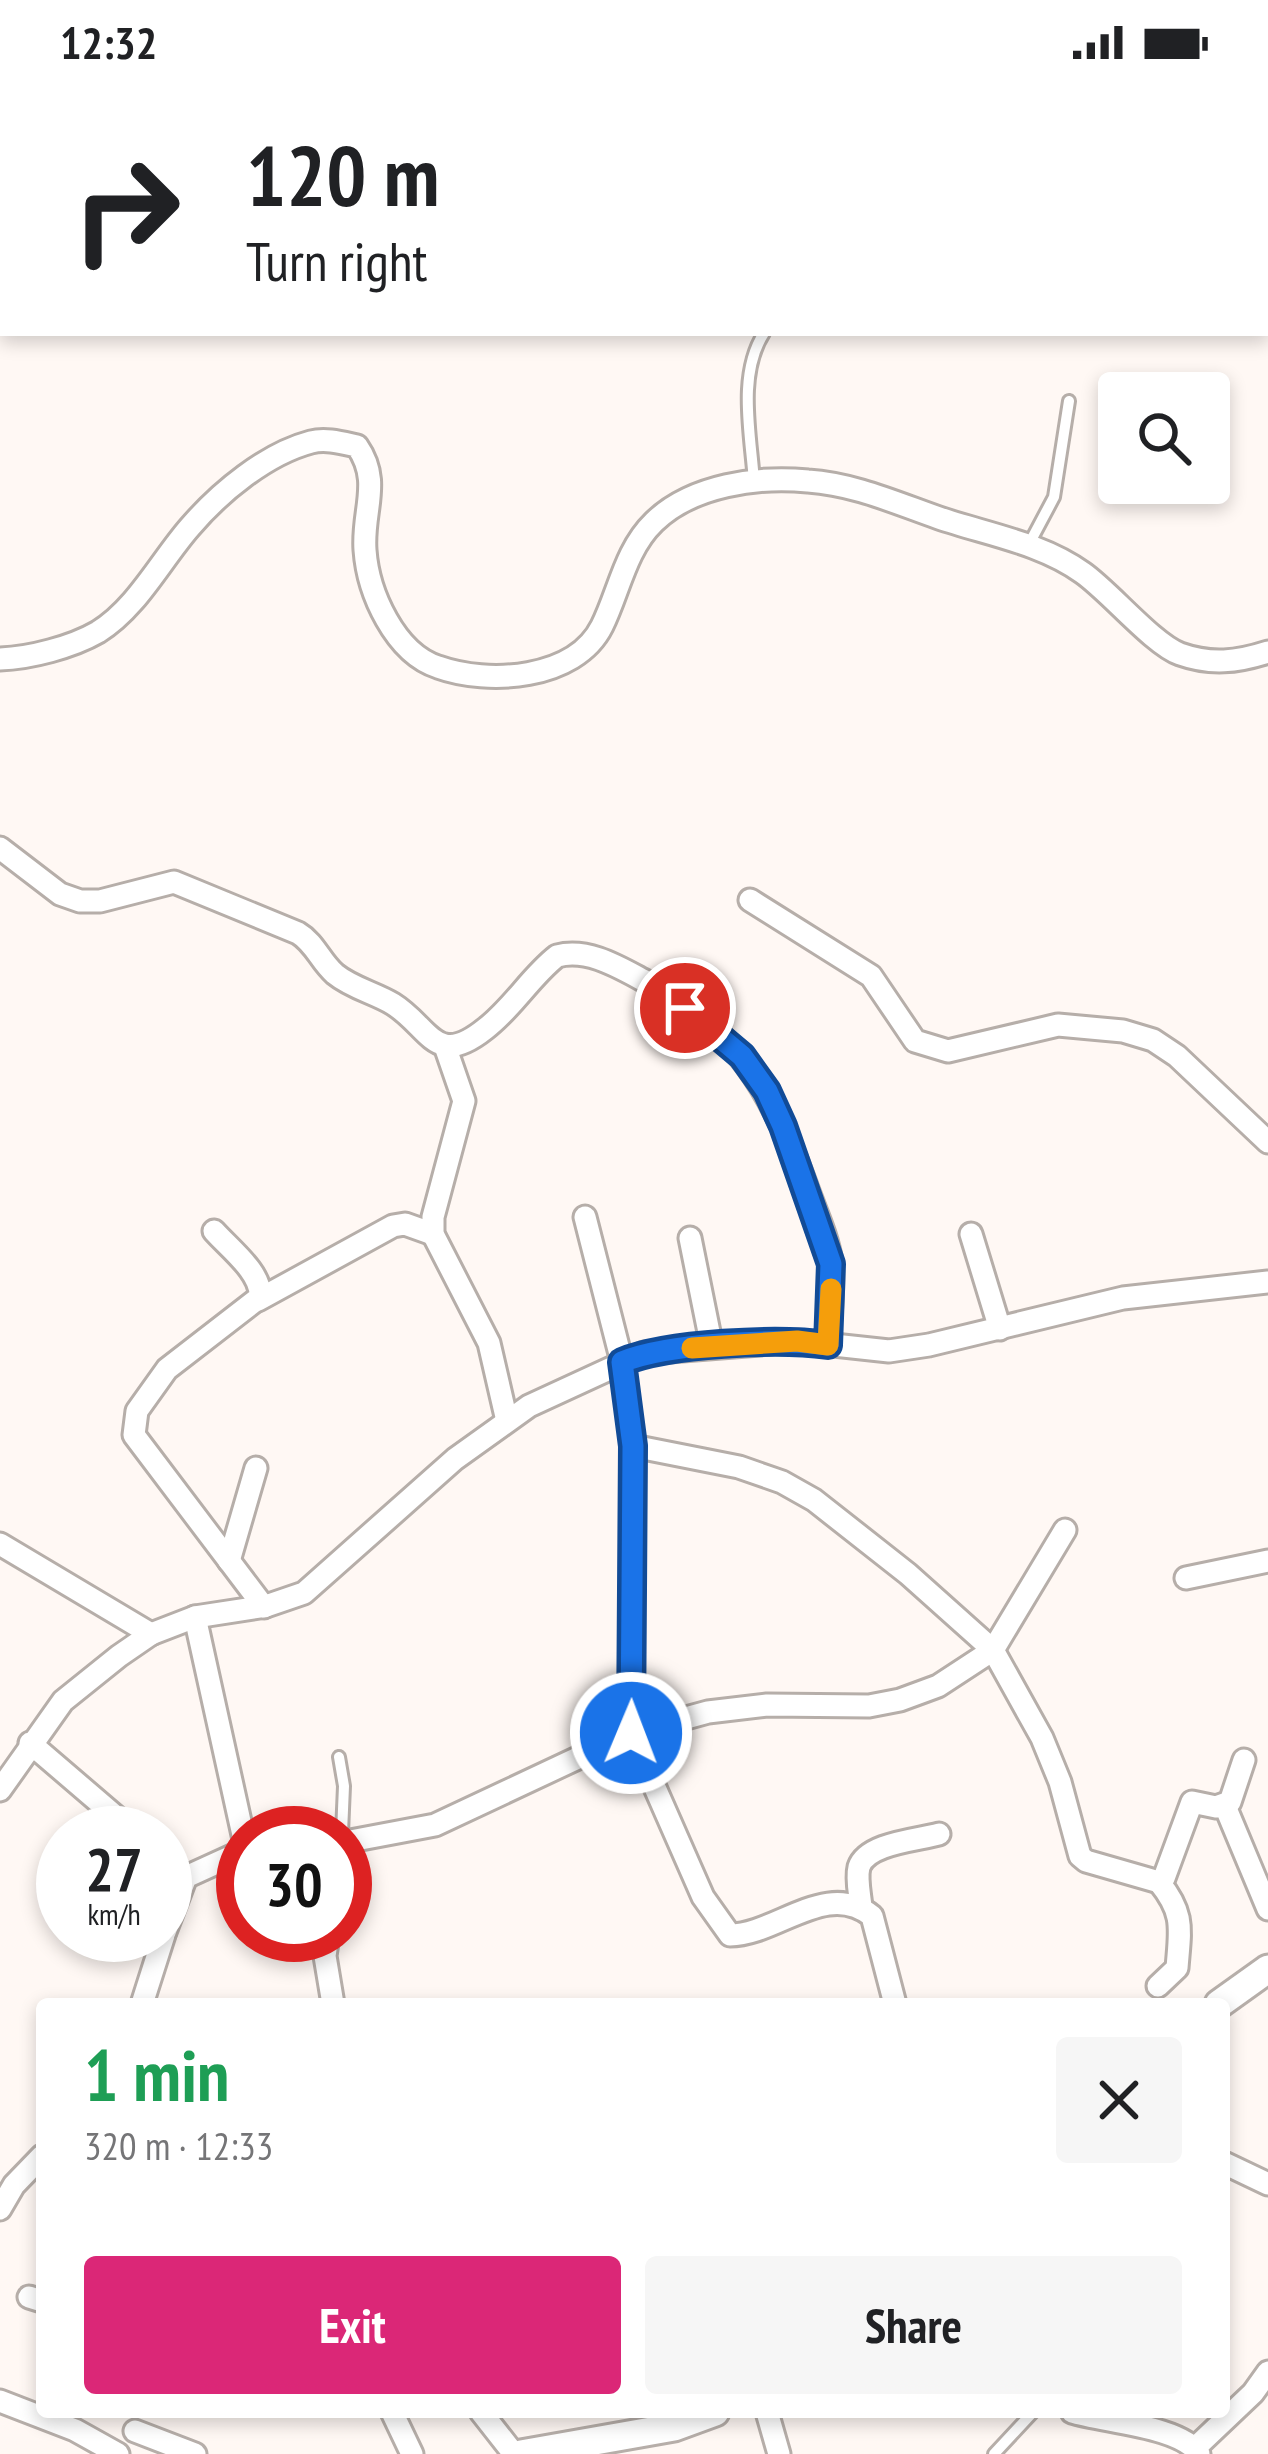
<!DOCTYPE html>
<html lang="en">
<head>
<meta charset="utf-8">
<style>
	body { margin:0; font-family:"PT Sans Narrow",sans-serif; background:#f6f6f6; color:#202124; height:100vh; display:flex; flex-direction:column; font-size:45px; white-space:nowrap }
	* { box-sizing:border-box; margin:0 }
	p { font-size:39px; color:#757577 }
	.icon { flex:none; width:66px; height:66px; fill:none; stroke:currentColor; stroke-width:2; stroke-linecap:round; stroke-linejoin:round }
	.map { position:relative; flex:1; overflow:hidden }
	.panel { position:absolute; left:36px; top:1914px; width:1194px; height:420px; display:flex; flex-direction:column; background:#fff; border-radius:12px; box-shadow:0 6px 18px #0003 }
	.panel>* { flex:none }
	.hud { position:absolute; left:0px; top:0px; width:1269px; height:252px; box-shadow:0 6px 18px #0003; background:#fff; color:#202124; overflow:hidden }
	.fabs { position:absolute; left:1098px; top:288px; display:grid; gap:24px }
	.fabs a { display:grid; place-items:center; width:132px; height:132px; border-radius:12px; background:#fff; box-shadow:0 6px 18px #0003; font-size:60px }
	.speed { position:absolute; left:36px; top:1722px; display:flex; gap:24px; font-size:60px; font-weight:700; text-align:center }
	.speed>* { display:grid; place-content:center; width:156px; height:156px; border-radius:50%; background:#fff; box-shadow:0 6px 18px #0003; line-height:1 }
	.speed small { font-size:30px; font-weight:400 }
	.speed .limit { border:18px solid #d22; background:#fff; color:#111 }
	.pin { position:absolute; display:grid; place-items:center; width:102px; height:102px; color:#fff; margin:-51px; border:6px solid #fff; border-radius:50%; box-shadow:0 3px 12px #0007 }
	.me { position:absolute; width:132px; margin:-66px; rotate:1deg; stroke-linejoin:round; filter:drop-shadow(0 0 9px #0008) }
	.turn { display:flex; align-items:center; gap:42px; height:252px; padding:0 48px; font-size:54px }
	.turn .icon { width:156px; height:156px; stroke-width:2.5 }
	.turn b { display:block; font-size:84px; line-height:102px }
	.round { display:grid; place-items:center; flex:none; width:126px; height:126px; border-radius:12px; background:#f6f6f6 }
	.head { display:flex; align-items:center; justify-content:space-between; height:204px; padding:0 48px }
	h1 { font-size:72px; font-weight:700; line-height:90px; color:#1e9e55 }
	.primary-button { display:flex; gap:24px; margin-top:auto; padding:24px 48px }
	.primary-button a { flex:1; height:138px; border-radius:12px; background:#db2777; color:#fff; font-size:48px; font-weight:700; line-height:138px; text-align:center }
	.primary-button a+a { background:#f6f6f6; color:#202124 }
	.status { display:flex; justify-content:space-between; align-items:center; height:84px; padding:0 60px; background:#fff; direction:ltr }
	.status svg { height:33px; fill:currentColor }
	.map>svg:first-child { display:block }
</style>
</head>
<body>
<div class="status"><b>12:32</b><svg viewBox="0 0 49 12"><path d="M0 12V9h3v3zM5 12V6h3v6zM10 12V3h3v9zM15 12V0h3v12zM26 1h20v11H26zM47 4h2v5h-2z"/></svg></div>
<div class="map">
<svg width="1268" height="2370" viewBox="0 0 1268 2370">
	<rect width="100%" height="100%" fill="#fff8f4"/>
	<g fill="none" stroke-linecap="round" stroke-linejoin="round">
		<defs>
			<g id="service">
				<path d="M14 3 25 0"/>
				<path d="M0 7 3 6"/>
				<path d="M754 398C751 351 737 291 764 249"/>
				<path d="M1028 462 1054 413 1069 317"/>
				<path d="M339 1673 344 1702 342 1749"/>
				<path d="M994 2370 1033 2328"/>
			</g>
			<g id="minor">
				<path d="M0 575C30 574 72 563 98 548 137 524 161 476 190 443 220 408 266 370 311 358 326 354 343 359 357 362 382 398 362 426 365 466 368 509 395 569 438 583 488 601 575 596 602 542 619 508 625 466 654 438 692 401 758 392 808 397 854 400 896 419 939 434 986 450 1042 459 1083 489 1110 508 1153 560 1180 570 1211 581 1237 578 1268 568"/>
				<path d="M0 764 60 810 80 817H100L174 798 298 849C315 859 320 877 335 890 352 904 375 909 393 920 430 943 435 985 485 945 513 924 530 893 557 872 587 864 617 882 643 896 738 947 769 1003 805 1099 814 1125 827 1151 831 1178 834 1205 829 1234 828 1261"/>
				<path d="M750 816 871 892 915 957 948 967 1058 941 1123 947 1153 956 1177 972 1268 1058"/>
				<path d="M445 962 464 1017 433 1133V1150L489 1259 507 1337"/>
				<path d="M585 1133 622 1278 633 1362 631 1649 703 1813 730 1851C776 1851 827 1795 872 1832L895 1920"/>
				<path d="M214 1147C230 1165 262 1189 260 1213L167 1285 137 1327 134 1351 264 1523"/>
				<path d="M971 1150 1000 1245"/>
				<path d="M690 1154 712 1263"/>
				<path d="M258 1216 393 1142 405 1140 433 1150"/>
				<path d="M633 1362 739 1383 782 1398 814 1416 908 1490 993 1566 1042 1654 1060 1698 1080 1772 1086 1777 1159 1798 1164 1794 1192 1718 1216 1723 1230 1718 1244 1676"/>
				<path d="M0 1460 151 1550"/>
				<path d="M229 1477 256 1384"/>
				<path d="M1186 1494 1268 1477"/>
				<path d="M195 1533 243 1751"/>
				<path d="M30 1659 135 1749"/>
				<path d="M0 1706 63 1617 119 1572 151 1550 195 1533 266 1522 304 1509 455 1375 529 1322 644 1269 797 1257 889 1267 929 1261 1123 1214 1268 1198"/>
				<path d="M1225 1722 1268 1825"/>
				<path d="M345 1758 435 1741 631 1649 708 1628 767 1621 869 1622 900 1616 938 1602 993 1566 1065 1446"/>
				<path d="M165 1775 186 1793"/>
				<path d="M861 1823C860 1811 856 1795 859 1783 867 1759 918 1756 939 1750"/>
				<path d="M165 1848 186 1793 243 1767"/>
				<path d="M328 1851 325 1872 333 1920"/>
				<path d="M1158 1902 1177 1884C1180 1845 1185 1830 1159 1798"/>
				<path d="M142 1920 164 1851"/>
				<path d="M1224 2079 1268 2100"/>
				<path d="M0 2125 14 2101 42 2072"/>
				<path d="M29 2213 42 2217"/>
				<path d="M0 2317 75 2346 118 2370"/>
				<path d="M392 2328 412 2370"/>
				<path d="M481 2328 514 2370"/>
				<path d="M767 2328 779 2370"/>
				<path d="M1072 2328C1104 2338 1181 2342 1199 2370"/>
				<path d="M135 2347 195 2370"/>
				<path d="M1196 2363 1253 2309 1268 2288"/>
			</g>
			<g id="tertiary">
				<path d="M1219 1920 1268 1885"/>
				<path d="M521 2370 674 2343 715 2328"/>
			</g>
		</defs>
		<use href="#service" stroke="#b6aea9" stroke-width="16"/>
		<use href="#minor" stroke="#b6aea9" stroke-width="27"/>
		<use href="#tertiary" stroke="#b6aea9" stroke-width="33"/>
		<use href="#service" stroke="#fff" stroke-width="10"/>
		<use href="#minor" stroke="#fff" stroke-width="21"/>
		<use href="#tertiary" stroke="#fff" stroke-width="27"/>
	</g>
	<g fill="none" stroke-linecap="round" stroke-linejoin="round">
		<defs>
			<path id="route" d="M631 1649 633 1362 622 1278C668 1259 778 1254 828 1261L831 1180 783 1042 767 1007 742 972 685 924"/>
		</defs>
		<use href="#route" stroke="#114b97" stroke-width="30"/>
		<use href="#route" stroke="#1a73e8" stroke-width="21"/>
		<path stroke="#f59e0b" stroke-width="21" d="M692 1264 797 1257 828 1261 831 1205"/>
	</g>
</svg>
<div class="fabs">
<a><svg class="icon" aria-label="search" viewBox="0 0 24 24"><circle cx="10" cy="10" r="6"/><path d="M15 15l6 6"/></svg></a>
</div>
<div class="speed"><div>27<small>km/h</small></div><div class="limit">30</div></div>
<div class="pin" style="left:685px;top:924px;background:#d93025"><svg class="icon" aria-label="arrive" viewBox="0 0 24 24"><path d="M6 21V4h12l-3 4 3 4H6"/></svg></div>
<svg class="me" style="left:631px;top:1649px" viewBox="-20 -20 40 40"><circle r="17" fill="#1a73e8" stroke="#fff" stroke-width="3"/><path d="M0-11L8 9 0 5-8 9z" fill="#fff"/></svg>
<div class="hud">
<div class="turn"><svg class="icon" aria-label="right" viewBox="0 0 24 24"><path d="M7 20v-9h11M14 6l5 5-5 5"/></svg><div><b>120 m</b>Turn right</div></div>
</div>
<section class="panel">
<div class="head"><div><h1>1 min</h1><p>320 m · 12:33</p></div><a class="round"><svg class="icon" aria-label="close" viewBox="0 0 24 24"><path d="M6 6l12 12M18 6L6 18"/></svg></a></div>
<div class="primary-button"><a>Exit</a><a>Share</a></div>
</section>
</div>
</body>
</html>
